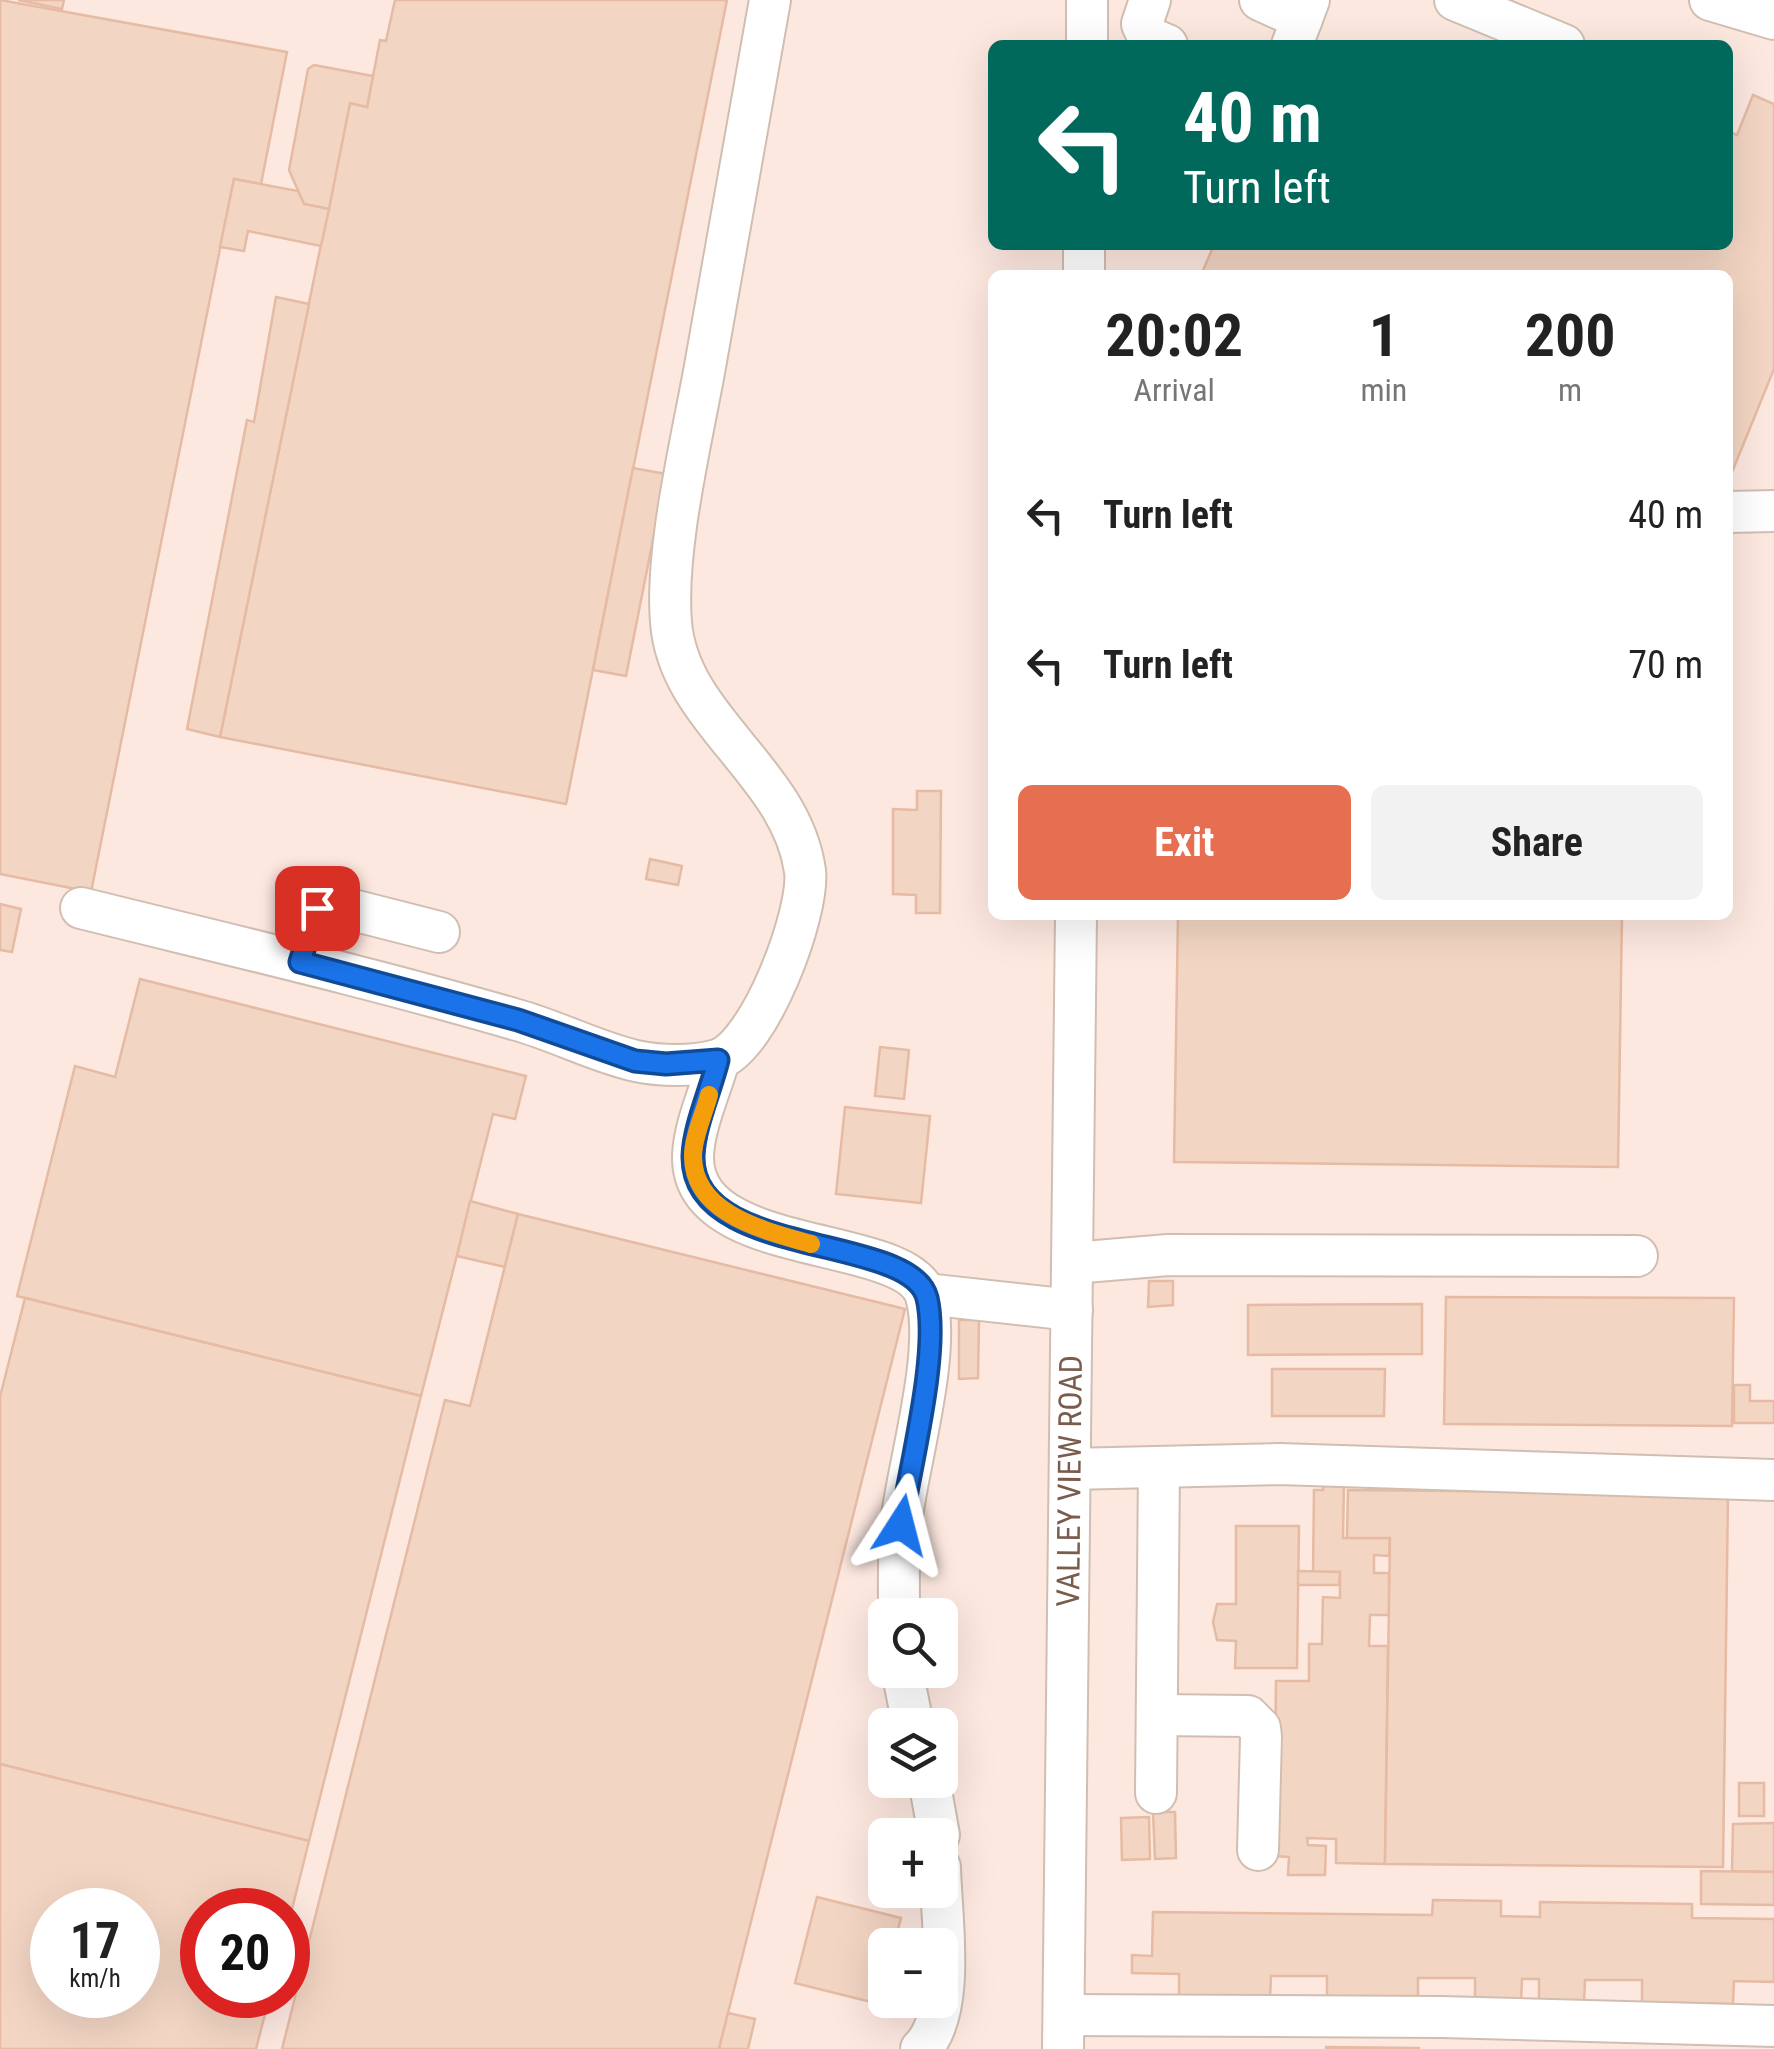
<!DOCTYPE html>
<html lang="en">
<head>
<meta charset="utf-8">
<style>
	body { margin:0; font-family:"Roboto Condensed",sans-serif; background:#f2f2f2; color:#222; height:100vh; display:flex; flex-direction:column; font-size:38px; white-space:nowrap }
	* { box-sizing:border-box; margin:0 }
	p { font-size:32px; color:#767676 }
	.icon { flex:none; width:55px; height:55px; fill:none; stroke:currentColor; stroke-width:2; stroke-linecap:round; stroke-linejoin:round }
	.map { position:relative; flex:1; overflow:hidden }
	.side { position:absolute; left:988px; top:270px; width:745px; height:650px; display:flex; flex-direction:column; background:#fff; border-radius:15px; box-shadow:0 10px 40px #0002 }
	.side>* { flex:none }
	.guide { position:absolute; left:988px; top:40px; width:745px; height:210px; border-radius:15px; box-shadow:0 10px 40px #0002; background:#00695c; color:#fff; overflow:hidden }
	.tools { position:absolute; left:868px; top:1598px; display:grid; gap:20px }
	.tools a { display:grid; place-items:center; width:90px; height:90px; border-radius:15px; background:#fff; box-shadow:0 10px 40px #0002; font-size:50px }
	.speed { position:absolute; left:30px; top:1888px; display:flex; gap:20px; font-size:50px; font-weight:700; text-align:center }
	.speed>* { display:grid; place-content:center; width:130px; height:130px; border-radius:50%; background:#fff; box-shadow:0 10px 40px #0002; line-height:1 }
	.speed small { font-size:25px; font-weight:400 }
	.speed .limit { border:15px solid #d22; background:#fff; color:#111 }
	.pin { position:absolute; display:grid; place-items:center; width:85px; height:85px; color:#fff; margin:-42px; border-radius:20px; box-shadow:0 5px 15px #0006 }
	.me { position:absolute; width:110px; margin:-55px; rotate:9deg; stroke-linejoin:round; filter:drop-shadow(0 0 8px #0008) }
	.turn { display:flex; align-items:center; gap:35px; height:210px; padding:0 30px; font-size:45px }
	.turn .icon { width:130px; height:130px; stroke-width:2.5 }
	.turn b { display:block; font-size:70px; line-height:85px }
	.eta { display:flex; justify-content:space-evenly; align-items:center; height:170px; text-align:center }
	.eta b { font-size:60px; font-weight:700; line-height:70px }
	.action { display:flex; gap:20px; margin-top:auto; padding:20px 30px }
	.action a { flex:1; height:115px; border-radius:15px; background:#e76f51; color:#fff; font-size:40px; font-weight:700; line-height:115px; text-align:center }
	.action a+a { background:#f2f2f2; color:#222 }
	ul { padding:0; list-style:none }
	li { display:flex; align-items:center; gap:30px; height:150px; padding:0 30px }
	li div { flex:1 }
	li b { display:block; font-size:38px }
	li em { font-style:normal }
	.map>svg:first-child { display:block }
</style>
</head>
<body>
<div class="map">
<svg width="1774" height="2049" viewBox="0 0 1774 2049">
	<rect width="100%" height="100%" fill="#fdf6ec"/>
	<path fill="#fde8e0" fill-rule="evenodd" d="M0 0H1774V2049H0ZM992 45H1728V245H992ZM992 275H1728V915H992ZM885 1615H940V1670H885ZM885 1725H940V1780H885ZM885 1835H940V1890H885ZM52 1910H138V1995H52ZM202 1910H288V1995H202ZM885 1945H940V2000H885Z"/>
	<g fill="#f3d5c3" stroke="#e6bba3" stroke-width="2.5" fill-rule="evenodd">
		<path d="M0 0 287 52 261 184 234 179 91 892 0 874Z"/>
		<path d="M18 0H64L62 9Z"/>
		<path d="M395 0H727L566 804 220 737 350 103 367 107 380 40 386 41Z"/>
		<path d="M314 65 373 76 367 107 350 103 329 209 304 204 289 170 308 69Z"/>
		<path d="M1753 95 1774 104V369L1728 482V275H1201L1214 245H1728V131L1737 135Z"/>
		<path d="M234 179 298 191 304 204 329 209 321 246 248 231 244 251 220 247Z"/>
		<path d="M276 297 309 304 220 737 187 729 247 420 254 422Z"/>
		<path d="M633 468 666 474 626 676 593 670Z"/>
		<path d="M917 791H941L940 913H916V895L893 894V809L917 810Z"/>
		<path d="M650 859 682 866 678 885 646 879Z"/>
		<path d="M0 904 21 909 12 952 0 950Z"/>
		<path d="M1178 915H1622L1618 1167 1174 1162Z"/>
		<path d="M140 979 526 1076 515 1119 493 1114 421 1396 17 1296 75 1066 115 1077Z"/>
		<path d="M880 1047 909 1050 904 1099 875 1096Z"/>
		<path d="M845 1107 930 1116 921 1203 836 1194Z"/>
		<path d="M470 1201 518 1214 505 1267 457 1256Z"/>
		<path d="M518 1214 905 1309 719 2049H282L445 1400 470 1406Z"/>
		<path d="M1149 1281H1173V1305L1148 1307Z"/>
		<path d="M1446 1297 1734 1298 1732 1426 1444 1424Z"/>
		<path d="M25 1298 421 1396 309 1841 0 1764V1397Z"/>
		<path d="M1422 1304V1354L1248 1355V1305Z"/>
		<path d="M959 1320H979L978 1378 959 1379Z"/>
		<path d="M1272 1369H1385L1384 1416H1272Z"/>
		<path d="M1734 1385H1750V1401H1774V1423H1734Z"/>
		<path d="M1323 1475H1344L1343 1538H1390L1389 1556 1374 1555V1573H1389V1615H1370L1369 1646H1388L1385 1864 1336 1863V1839L1307 1838 1308 1845 1326 1846 1325 1875H1288L1289 1857 1274 1856 1276 1681H1309V1644H1322L1323 1597 1340 1598V1572H1313L1314 1490H1323Z"/>
		<path d="M1348 1490 1728 1494 1723 1867 1385 1864 1390 1538H1347Z"/>
		<path d="M1236 1526H1299L1297 1668H1235L1236 1641 1217 1640 1213 1622 1217 1604H1236Z"/>
		<path d="M1298 1571 1340 1572 1339 1585H1298Z"/>
		<path d="M0 1764 309 1841 288 1925V1910H202V1995H270L256 2049H0ZM52 1910H138V1995H52Z"/>
		<rect x="1739" y="1783" width="25" height="33"/>
		<path d="M1153 1812H1175L1176 1858 1155 1859Z"/>
		<path d="M1149 1817 1150 1859 1122 1860 1121 1818Z"/>
		<path d="M1774 1823V1872L1732 1871 1733 1824Z"/>
		<path d="M1701 1871 1774 1872V1905L1701 1904Z"/>
		<path d="M817 1897 901 1918 894 1945H885L879 2004 795 1983Z"/>
		<path d="M1433 1900 1501 1901V1916L1540 1917V1902L1692 1904V1918L1774 1919V1982L1734 1981 1733 2004 1642 2002V1980H1585L1584 2003 1539 2002V1979H1522L1521 2003 1475 2002V1978H1418V2001L1327 2000V1976H1271L1270 2000 1179 1998V1974L1132 1973V1955L1152 1956 1153 1912 1432 1915Z"/>
		<path d="M728 2013 755 2019 748 2049H719Z"/>
		<path d="M1326 2047 1419 2048V2049H1326Z"/>
	</g>
	<g fill="none" stroke-linecap="round" stroke-linejoin="round">
		<defs>
			<g id="minor">
				<path d="M1150 0 1142 24 1148 37 1167 45"/>
				<path d="M1260 0 1302 19"/>
				<path d="M1455 0 1564 45"/>
				<path d="M1710 0 1774 19"/>
				<path d="M1087 45V0"/>
				<path d="M1292 45 1309 0"/>
				<path d="M1084 275V245"/>
				<path d="M1728 512 1774 511"/>
				<path d="M81 908C226 944 373 978 517 1020 557 1031 596 1052 636 1061 659 1066 694 1067 717 1060 760 1047 810 912 805 871 791 771 678 720 671 622 665 551 691 443 704 372 727 248 749 124 770 0"/>
				<path d="M301 962 313 914 329 904 439 932"/>
				<path d="M719 1060C711 1089 694 1125 693 1156 691 1260 908 1233 926 1296 942 1351 908 1464 901 1523 898 1553 899 1585 899 1615"/>
				<path d="M1073 1263 1168 1255 1637 1256"/>
				<path d="M926 1294 1072 1310"/>
				<path d="M1070 1469 1279 1464 1774 1480"/>
				<path d="M902 1670 913 1725"/>
				<path d="M1158 1715 1248 1716 1260 1728 1261 1737 1258 1850"/>
				<path d="M929 1780 939 1835"/>
				<path d="M1156 1793 1159 1468"/>
				<path d="M1064 2015 1441 2017 1774 2026"/>
				<path d="M921 2049C957 2013 941 1917 940 1867"/>
				<path id="s1" d="M1063 2049 1076 915"/>
			</g>
		</defs>
		<use href="#minor" stroke="#d1beb0" stroke-width="44"/>
		<use href="#minor" stroke="#fff" stroke-width="40"/>
	</g>
	<g fill="none" stroke-linecap="round" stroke-linejoin="round">
		<defs>
			<path id="route" d="M317 908 300 962 518 1020 635 1061 666 1064 718 1060C711 1089 694 1126 693 1156 691 1260 911 1233 927 1298 940 1352 910 1466 901 1525"/>
		</defs>
		<use href="#route" stroke="#114b97" stroke-width="25"/>
		<use href="#route" stroke="#1a73e8" stroke-width="18"/>
		<path stroke="#f59e0b" stroke-width="18" d="M709 1095C704 1114 693 1137 693 1156 693 1215 767 1231 811 1244"/>
	</g>
	<g text-anchor="middle" stroke-width="8" stroke-linejoin="round" paint-order="stroke">
		<g font-size="32" fill="#7a5c4d" stroke="#fffaf3">
			<text dy="11" stroke="none"><textPath href="#s1" startOffset="568">VALLEY VIEW ROAD</textPath></text>
		</g>
	</g>
</svg>
<div class="tools">
<a><svg class="icon" aria-label="search" viewBox="0 0 24 24"><circle cx="10" cy="10" r="6"/><path d="M15 15l6 6"/></svg></a>
<a><svg class="icon" aria-label="layers" viewBox="0 0 24 24"><path d="M12 4l9 5-9 5-9-5zM3 14l9 5 9-5"/></svg></a>
<a>+</a>
<a>−</a>
</div>
<div class="speed"><div>17<small>km/h</small></div><div class="limit">20</div></div>
<div class="pin" style="left:317px;top:908px;background:#d93025"><svg class="icon" aria-label="arrive" viewBox="0 0 24 24"><path d="M6 21V4h12l-3 4 3 4H6"/></svg></div>
<svg class="me" style="left:901px;top:1525px" viewBox="-20 -20 40 40"><path d="M0-17L14 15 0 8-14 15z" fill="#1a73e8" stroke="#fff" stroke-width="4"/></svg>
<div class="guide">
<div class="turn"><svg class="icon" aria-label="left" viewBox="0 0 24 24"><path d="M17 20v-9H6M10 6l-5 5 5 5"/></svg><div><b>40 m</b>Turn left</div></div>
</div>
<section class="side">
<div class="eta">
<div><b>20:02</b><p>Arrival</p></div>
<div><b>1</b><p>min</p></div>
<div><b>200</b><p>m</p></div>
</div>
<ul>
<li><svg class="icon" aria-label="left" viewBox="0 0 24 24"><path d="M17 20v-9H6M10 6l-5 5 5 5"/></svg><div><b>Turn left</b></div><em>40 m</em></li>
<li><svg class="icon" aria-label="left" viewBox="0 0 24 24"><path d="M17 20v-9H6M10 6l-5 5 5 5"/></svg><div><b>Turn left</b></div><em>70 m</em></li>
</ul>
<div class="action"><a>Exit</a><a>Share</a></div>
</section>
</div>
</body>
</html>
